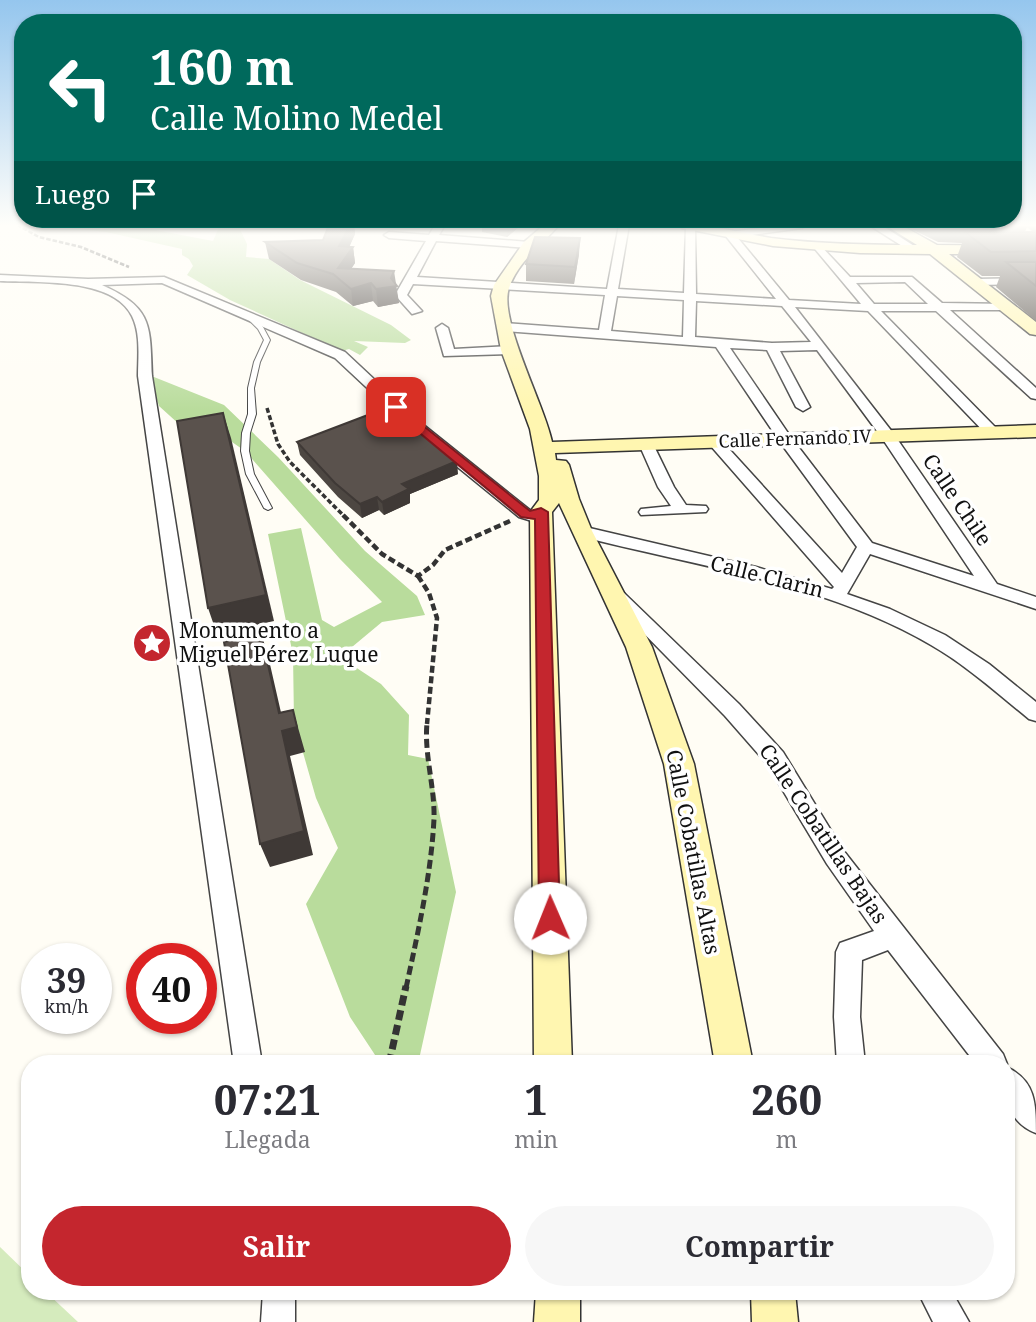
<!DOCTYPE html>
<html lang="es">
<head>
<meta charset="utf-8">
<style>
	body { margin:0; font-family:"Noto Serif",serif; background:#f7f7f7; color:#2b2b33; height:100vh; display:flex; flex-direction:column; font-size:26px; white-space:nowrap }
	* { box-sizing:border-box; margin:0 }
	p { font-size:23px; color:#7c7c81 }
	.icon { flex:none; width:38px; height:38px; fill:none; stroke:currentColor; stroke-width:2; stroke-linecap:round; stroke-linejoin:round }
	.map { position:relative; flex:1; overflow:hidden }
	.drawer { position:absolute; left:21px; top:1055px; width:994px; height:245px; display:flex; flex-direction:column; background:#fff; border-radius:28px; box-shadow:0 2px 5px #0004 }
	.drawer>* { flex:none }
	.banner { position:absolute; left:14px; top:14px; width:1008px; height:214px; border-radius:28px; box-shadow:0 2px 5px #0004; background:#00695c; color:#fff; overflow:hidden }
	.speed { position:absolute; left:21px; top:943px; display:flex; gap:14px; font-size:35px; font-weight:700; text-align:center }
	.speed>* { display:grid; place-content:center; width:91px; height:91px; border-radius:50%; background:#fff; box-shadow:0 2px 5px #0004; line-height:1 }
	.speed small { font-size:18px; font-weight:400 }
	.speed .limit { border:10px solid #d22; background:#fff; color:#111 }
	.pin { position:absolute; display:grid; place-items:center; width:60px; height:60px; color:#fff; margin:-30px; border-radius:14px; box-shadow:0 4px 10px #0006 }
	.me { position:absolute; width:77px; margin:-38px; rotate:359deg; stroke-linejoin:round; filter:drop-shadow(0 0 5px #0008) }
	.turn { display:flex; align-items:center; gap:24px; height:147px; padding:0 21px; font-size:32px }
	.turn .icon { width:91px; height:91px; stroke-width:2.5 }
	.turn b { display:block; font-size:49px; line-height:60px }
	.then { display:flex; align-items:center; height:66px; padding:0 21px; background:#0003; gap:14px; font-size:26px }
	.eta { display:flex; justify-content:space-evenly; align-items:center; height:119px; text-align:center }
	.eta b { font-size:42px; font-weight:700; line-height:49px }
	.button { display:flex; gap:14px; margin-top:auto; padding:14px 21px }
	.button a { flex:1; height:80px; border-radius:42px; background:#c4262e; color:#fff; font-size:28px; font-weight:700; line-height:80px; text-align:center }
	.button a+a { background:#f7f7f7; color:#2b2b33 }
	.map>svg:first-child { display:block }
</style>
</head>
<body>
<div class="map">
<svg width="1036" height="1322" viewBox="0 0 1036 1322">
	<rect width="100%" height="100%" fill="#fffdf5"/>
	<path fill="#d5ebbd" d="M0 1247 30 1276V1292H46L78 1322H0Z"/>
	<g fill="#b9dc9c">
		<path d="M42 225H129L213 241 220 225H238L247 244 246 257 269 259 300 280 391 325 411 340 405 343 354 341 368 347 360 355 349 349 342 351 230 300 187 275 193 266 189 259 182 255V249L106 232Z"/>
		<path d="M149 375 224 405 278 457 365 551 417 596 425 615 382 622 340 657 381 684 409 715 408 755 428 759 456 892 418 1064H381L350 1017 306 904 338 848 316 798 294 721 293 655 268 534 301 528 322 620 334 627 382 602 340 559 245 451 219 433 191 435 159 406Z"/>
	</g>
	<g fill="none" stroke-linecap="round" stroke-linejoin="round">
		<defs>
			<path id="lane" d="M245 314H249L263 327 270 340 260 362 254 388 256 414 250 433 249 451 254 474 272 508 268 510 264 508 246 474 241 451 242 433 248 414V388L254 362 264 340 258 329 245 316Z"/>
			<g id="street">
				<path d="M435 225H445L439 235 529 242 534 245 529 248 436 241 417 277 607 289 619 225H629L618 289 684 293 686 226 695 225 696 294 776 299 725 235 730 232 782 225H807L802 228 737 237 789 300 861 304 815 249 814 247 819 244 850 277H912L942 303 1010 304V308L1006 310H950L1036 388V399L1031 398 936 311H881L998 430 1000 433 998 436H988L868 311 795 307 893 433 997 584 1036 597V609L870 554 847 594 890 609 945 635 989 664 1036 702V721L1029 719C997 693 966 665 931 645 823 582 694 566 575 535L573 531 581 526 756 567 832 589 834 587 710 445 708 442 715 438 720 439 842 573 857 547 780 442 716 347 506 331 500 327 506 323 599 330 605 295 413 284 407 295 422 311 412 314 395 295 426 241 389 238 384 235 389 232 429 235ZM905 282 928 304H874L856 283ZM617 296 684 300 683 337 611 331ZM696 301 782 306 811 342 772 343 695 337ZM730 348 767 350 796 407 803 411 810 407 780 351 817 350 882 438 974 576 872 543 790 436Z"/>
				<path d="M869 225H881L919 249 910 251Z"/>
				<path d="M0 275 88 279 164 277 345 352 421 423 531 511 541 507 549 512 532 521 519 517 411 429 335 358 162 283 102 285C153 308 150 325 152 376L262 1064H234L138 376C138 357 141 334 132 316 113 277 36 283 0 281Z"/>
				<path d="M1036 278V284L976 285 970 282 976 279Z"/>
				<path d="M442 324 448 328 454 349 510 346 516 350 510 354 444 356 436 328Z"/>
				<path d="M646 440 653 444 674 487 686 505 706 506 708 509 706 512 641 515 639 512 641 509 671 506 658 487 639 444Z"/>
				<path d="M618 591 624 593 739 704 783 752 843 850 1003 1054 1007 1064 1006 1066 976 1064 888 950 862 960 860 1017 865 1064H837L834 1017 836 952 840 943 874 931 827 864 767 764 725 716 612 601 609 597 612 593Z"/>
				<path d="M1006 1067C1036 1080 1036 1105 1036 1133 1005 1121 1006 1095 1006 1067Z"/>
				<path d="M263 1292H295V1322H261Z"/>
				<path d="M918 1292H952L969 1322H933Z"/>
			</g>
			<g id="secondary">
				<path d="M544 225H559C542 245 518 261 509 288 498 319 545 406 552 442L1036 425V437L555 453 556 460 566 461 569 465 579 499 592 531 652 647 694 764 753 1064H715L664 764 626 647 559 503 552 512 572 1064H534L530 512 539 500V476L530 429 501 350 491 296 494 285 524 242Z"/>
				<path d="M680 225C710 224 741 233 771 238 819 244 868 245 917 245L885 225H901L937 245 1036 246V254H949L1036 322V335L1030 334 930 254 860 253 773 246 682 228Z"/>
				<path d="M536 1292H580V1322H534Z"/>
				<path d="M751 1292H795L798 1322H752Z"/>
			</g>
		</defs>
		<use href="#lane" stroke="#444" stroke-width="2"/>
		<use href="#street" stroke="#444" stroke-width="3"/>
		<use href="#secondary" stroke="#333" stroke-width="3"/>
		<path stroke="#333" stroke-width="2.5" stroke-dasharray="4.5 2" stroke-linecap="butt" d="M17 225 39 237 81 247 129 267"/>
		<path stroke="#333" stroke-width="3.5" stroke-dasharray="5 2.5" stroke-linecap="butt" d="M267 408 278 444 290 462 345 517"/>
		<g stroke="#333" stroke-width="4.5" stroke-dasharray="7 3.5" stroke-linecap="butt">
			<path d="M343 515 382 554 418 576 433 565 445 550 510 521"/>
			<path d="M418 576 429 593 437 618 427 724"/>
		</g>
		<path stroke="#333" stroke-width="5" stroke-dasharray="9 4.5" stroke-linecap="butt" d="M406 988C418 932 431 876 434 819 435 787 424 755 427 723"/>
		<path stroke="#333" stroke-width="7" stroke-dasharray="10 5" stroke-linecap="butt" d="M389 1064 406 986"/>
		<use href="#lane" fill="#fff" fill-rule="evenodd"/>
		<use href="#street" fill="#fff" fill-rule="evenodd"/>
		<use href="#secondary" fill="#fff6b0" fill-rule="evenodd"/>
	</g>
	<g fill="#4d4742">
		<path d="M329 225H354L355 234 349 247H353L355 263 351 269 395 284 399 303 378 307 373 301 353 306 336 292 301 280 269 259 265 242 323 240Z"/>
		<path d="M482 225H521L507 237 482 232Z"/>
		<path d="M903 225H1036V232L1032 231 1027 227 1025 232H1036V321L996 287 1000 276H982L957 257 962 243 938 242Z"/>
		<path d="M579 254 574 284 526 281V264Z"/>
		<path d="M297 442 458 474 410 494V503L384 515 379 510 362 518 338 497 300 455Z"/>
	</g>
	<g fill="#3f3936">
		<path d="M350 225H354L355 234 343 261 353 247 355 263 342 282 338 268 339 246Z"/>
		<path d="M509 225H521L507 237V227Z"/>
		<path d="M580 238 579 254 574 284 575 267Z"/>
		<path d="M394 271 399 303 378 307 376 289Z"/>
		<path d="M371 283 373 301 353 306 351 289Z"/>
		<path d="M223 413 231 438 274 621 217 634 208 608Z"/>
		<path d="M457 461 458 474 410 494V503L384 515 382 502 402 484Z"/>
		<path d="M377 497 379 510 362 518 360 504Z"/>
		<path d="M261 634 269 660 285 730 293 710 305 752 290 756 313 855 270 867 260 844 282 731Z"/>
	</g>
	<g fill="#5a524d" stroke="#3f3936" stroke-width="2">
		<path d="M329 225H350L339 246 353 247 338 268 394 271 391 278 397 286 376 289 371 283 351 289 333 274 297 263 265 242 323 240Z"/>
		<path d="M965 232H1036V251L991 252Z"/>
		<path d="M535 237 580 238 575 267 526 264Z"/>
		<path d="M1006 262H1036V286Z"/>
		<path d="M389 407 457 461 402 484 409 489 382 502 377 497 360 504 335 483 297 442Z"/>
		<path d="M223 413 266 595 208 608 177 421Z"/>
		<path d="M261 634 279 713 293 710 297 727 282 731 304 831 260 844 224 642Z"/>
	</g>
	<linearGradient id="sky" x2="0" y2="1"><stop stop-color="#95c6ee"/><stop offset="0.55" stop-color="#fffefa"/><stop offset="1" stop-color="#fffefa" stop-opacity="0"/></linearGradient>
	<rect width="1036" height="410" fill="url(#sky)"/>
	<path fill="#c4262e" stroke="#7f191e" stroke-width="2" d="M396 404 530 511 541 508 548 512 560 918 557 925 550 928 542 925 539 918 535 519 521 517 392 410 390 407Z"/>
	<defs>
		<symbol id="sight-disc" viewBox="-11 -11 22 22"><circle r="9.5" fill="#c4262e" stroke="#fff"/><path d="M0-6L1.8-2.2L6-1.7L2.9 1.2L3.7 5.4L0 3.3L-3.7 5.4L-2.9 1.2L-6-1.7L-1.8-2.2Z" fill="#fff"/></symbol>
	</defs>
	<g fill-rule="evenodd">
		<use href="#sight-disc" x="130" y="621" width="44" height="44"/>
	</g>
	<g text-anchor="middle" stroke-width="7" stroke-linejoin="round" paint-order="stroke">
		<g font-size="18" fill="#111" stroke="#fff">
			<text transform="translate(795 439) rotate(-2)" y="6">Calle Fernando IV</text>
		</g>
		<g font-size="21" fill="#111" stroke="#fff">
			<text transform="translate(957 500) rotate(56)" y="7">Calle Chile</text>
			<text transform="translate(767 577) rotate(14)" y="7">Calle Clarin</text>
			<text transform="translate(823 834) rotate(56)" y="7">Calle Cobatillas Bajas</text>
			<text transform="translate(693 852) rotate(79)" y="7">Calle Cobatillas Altas</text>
		</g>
		<g font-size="21" fill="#111" stroke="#fff" text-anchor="start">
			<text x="179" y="638">Monumento a<tspan x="179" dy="24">Miguel Pérez Luque</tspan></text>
		</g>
	</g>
</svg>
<div class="speed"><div>39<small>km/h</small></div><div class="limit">40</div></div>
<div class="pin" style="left:396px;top:407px;background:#d93025"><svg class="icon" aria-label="arrive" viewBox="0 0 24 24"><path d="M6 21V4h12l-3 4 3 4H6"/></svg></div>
<svg class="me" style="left:550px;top:918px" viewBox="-20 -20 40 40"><circle r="19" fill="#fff"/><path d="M0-13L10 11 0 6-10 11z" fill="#c4262e"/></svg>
<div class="banner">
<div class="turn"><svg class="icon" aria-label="left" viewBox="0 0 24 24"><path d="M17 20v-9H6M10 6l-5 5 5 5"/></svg><div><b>160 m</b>Calle Molino Medel</div></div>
<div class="then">Luego<svg class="icon" aria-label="arrive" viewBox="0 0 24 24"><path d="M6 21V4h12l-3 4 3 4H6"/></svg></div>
</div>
<section class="drawer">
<div class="eta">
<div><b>07:21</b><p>Llegada</p></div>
<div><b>1</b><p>min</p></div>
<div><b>260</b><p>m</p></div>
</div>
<div class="button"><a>Salir</a><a>Compartir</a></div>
</section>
</div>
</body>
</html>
